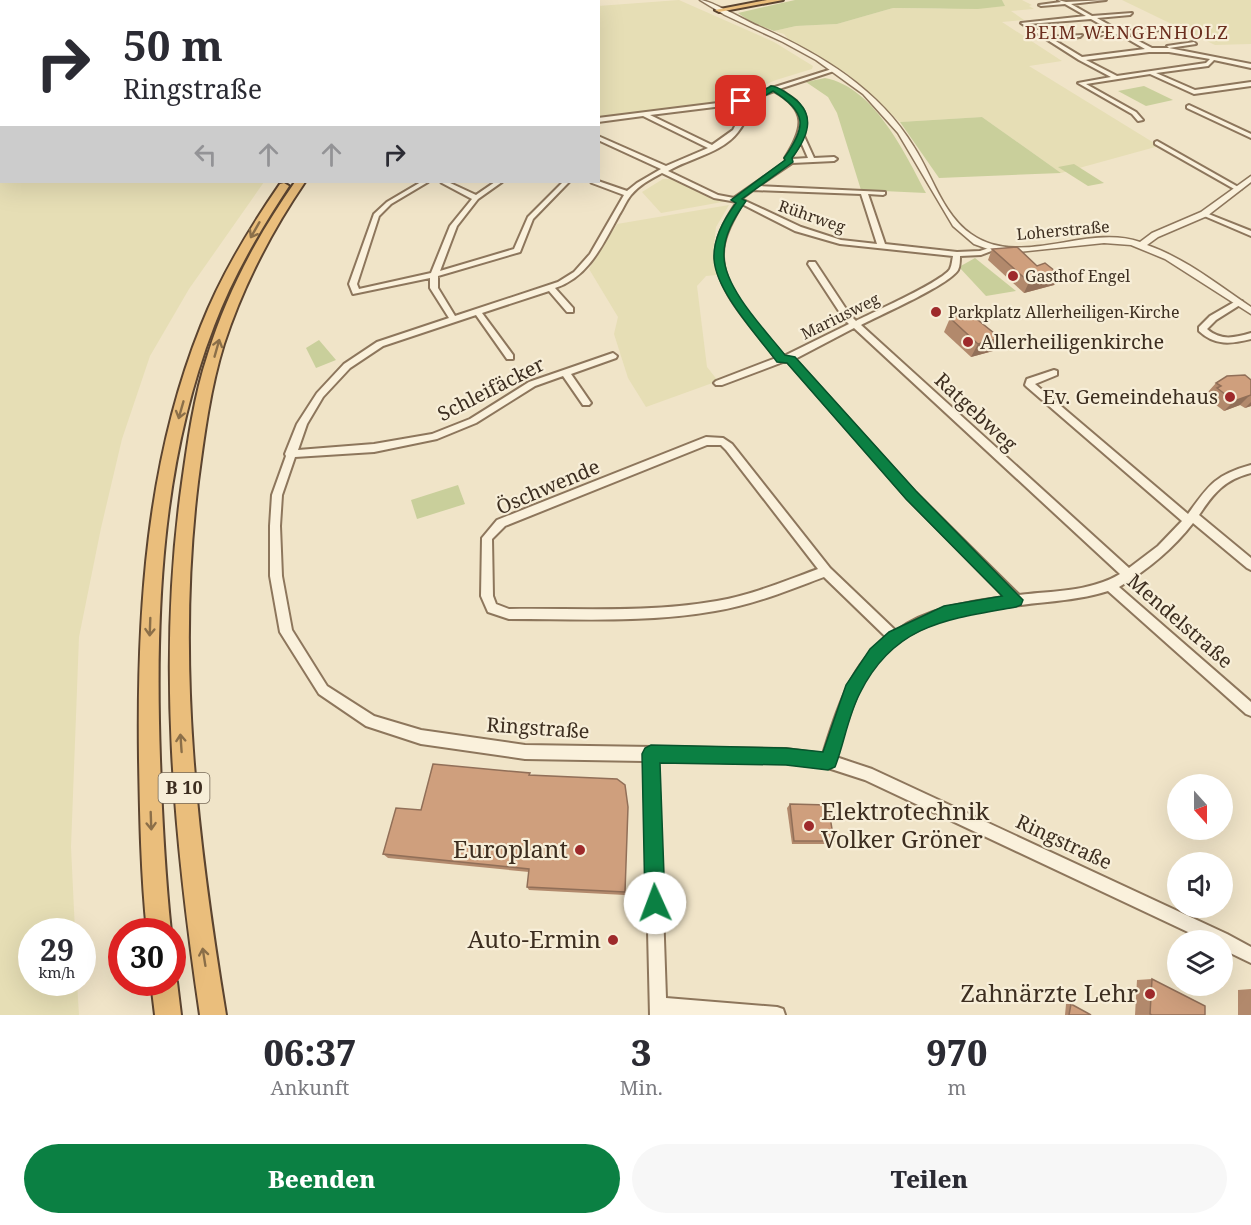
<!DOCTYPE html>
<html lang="de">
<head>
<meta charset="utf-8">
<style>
	body { margin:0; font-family:"Noto Serif",serif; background:#f7f7f7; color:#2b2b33; height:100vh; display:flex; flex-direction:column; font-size:22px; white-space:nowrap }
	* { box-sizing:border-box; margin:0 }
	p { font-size:20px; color:#7c7c81 }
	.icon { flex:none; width:33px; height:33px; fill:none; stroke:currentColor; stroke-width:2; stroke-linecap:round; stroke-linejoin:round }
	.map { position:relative; height:1015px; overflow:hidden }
	.drawer { display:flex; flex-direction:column; background:#fff; flex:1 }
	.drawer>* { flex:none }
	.hud { position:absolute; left:0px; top:0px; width:600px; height:183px; box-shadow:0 6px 24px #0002; background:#fff; color:#2b2b33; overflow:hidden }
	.needle { width:39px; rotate:159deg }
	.controls { position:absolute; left:1167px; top:774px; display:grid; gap:12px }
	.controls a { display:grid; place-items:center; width:66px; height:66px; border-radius:50%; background:#fff; box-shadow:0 6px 24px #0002; font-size:30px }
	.speed { position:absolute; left:18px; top:918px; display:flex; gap:12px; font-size:30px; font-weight:700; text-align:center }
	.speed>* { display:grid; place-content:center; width:78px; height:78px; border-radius:50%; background:#fff; box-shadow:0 6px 24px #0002; line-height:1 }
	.speed small { font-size:15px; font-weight:400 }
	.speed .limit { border:9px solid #d22; background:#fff; color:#111 }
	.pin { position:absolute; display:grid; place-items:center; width:51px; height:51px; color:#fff; margin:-26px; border-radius:12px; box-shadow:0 3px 9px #0006 }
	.me { position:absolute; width:66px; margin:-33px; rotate:358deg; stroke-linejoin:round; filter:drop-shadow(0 0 4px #0008) }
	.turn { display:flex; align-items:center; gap:21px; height:126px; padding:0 24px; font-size:27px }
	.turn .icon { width:78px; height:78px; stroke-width:2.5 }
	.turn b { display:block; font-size:42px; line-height:51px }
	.lanes { display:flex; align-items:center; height:57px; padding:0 24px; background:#0003; justify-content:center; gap:30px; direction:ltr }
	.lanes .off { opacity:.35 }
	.eta { display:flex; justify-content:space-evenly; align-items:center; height:102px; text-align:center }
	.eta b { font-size:36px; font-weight:800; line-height:42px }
	.action { display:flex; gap:12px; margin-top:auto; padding:12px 24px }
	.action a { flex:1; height:69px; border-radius:36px; background:#0b8043; color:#fff; font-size:24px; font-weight:800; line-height:69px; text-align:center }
	.action a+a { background:#f7f7f7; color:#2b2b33 }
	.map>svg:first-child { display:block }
</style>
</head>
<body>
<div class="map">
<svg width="1251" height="1015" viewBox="0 0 1251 1015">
	<rect width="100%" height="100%" fill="#f0e4c8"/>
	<g fill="#e6deb5">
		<path d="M0 0 192 1 2 2V182H264L189 289 150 356 122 439 101 528 79 637 71 847 75 931 32 932V982L77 983 79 1015H0Z"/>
		<path d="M679 0 774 42 813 66 812 69 776 80 750 91 738 100 599 118 598 6Z"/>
		<path d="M1002 0H1022L1032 5 1029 6 1034 9 1011 11 1024 20 1002 22 1062 61 1029 66 1159 146 1061 173 982 117 900 122 846 73 790 41 784 34 774 31 796 26 837 24 893 8 940 9 1004 5Z"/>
		<path d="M1122 0H1251V44L1215 45Z"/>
		<path d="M663 179H673L715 198 728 201 661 213 642 192Z"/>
		<path d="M729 205 716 227 713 253 717 275 706 276 697 286 707 367 718 381 646 407 628 378 614 334 618 317 589 269 617 224Z"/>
	</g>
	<g fill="#c9cf9b">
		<path d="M795 0H1002L1005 6 978 9 893 8 837 24 796 26 774 31 751 22 738 13Z"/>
		<path d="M825 78C874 87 905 153 926 193L861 190 837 113 828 97 806 82Z"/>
		<path d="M1144 86 1173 100 1146 106 1118 91Z"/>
		<path d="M982 117 1061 173 939 178 900 122Z"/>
		<path d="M1074 164 1104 183 1088 186 1058 167Z"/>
		<path d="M975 258 1016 291 986 296 959 267Z"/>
		<path d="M319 340 336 360 316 368 306 348Z"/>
		<path d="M458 485 465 504 417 519 411 500Z"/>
	</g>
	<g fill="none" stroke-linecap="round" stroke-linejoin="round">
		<defs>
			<g id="minor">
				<path d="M1058 0 1066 2 1106 0 1071 4 1092 16 1132 13 1130 15 1097 18 1120 31 1163 28 1161 30 1125 34 1152 48H1169L1167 46 1194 42 1196 44 1169 48 1251 64V68L1214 60 1208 66 1156 73 1195 90 1251 82V86L1194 94 1150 74 1086 84 1136 112 1143 120 1138 121 1132 114 1078 83 1111 77 1079 60 1021 23 1086 16 1065 4 1041 6 1039 5 1061 2ZM1091 19 1114 32 1092 34 1090 36 1119 34 1145 49 1082 57 1054 40 1080 37 1082 35 1050 37 1028 24ZM1149 52H1169L1210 59 1206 63 1117 76 1086 60Z"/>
				<path d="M832 69 837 70 779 89 796 101 803 110 806 118 804 136 814 158 834 157 837 159 834 161 792 163 758 186 885 192V194L883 195 868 194 885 244 957 252 980 251 995 246 999 248 981 255 960 256C960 260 960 266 958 270 949 285 880 315 861 325L1129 568 1158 546 1182 521 1027 387 1025 385 1027 379 1054 370 1057 371V375L1035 384 1188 514C1209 485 1215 475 1251 465V473C1224 480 1214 493 1199 515L1251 558V570L1247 568 1193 523C1173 549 1147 570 1119 587L1251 702V716L1246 714 1108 591C1080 600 1050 601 1021 605 967 611 903 622 870 671 853 697 845 728 836 757L872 769 1227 934 1251 947V963L1222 949V940H1205L865 780 828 768 786 763 658 761 666 998 777 1007 783 1009 785 1015H650L644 761 525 759 421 744 366 726 319 694 280 632 270 576V526L272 495 286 456 285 454 297 424 317 393 344 364 377 342 449 318 430 288V278L353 294 349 284 374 214 387 202 421 182H428L391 204 379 216 357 284 359 289 431 273 450 226 472 199 442 183 441 182H448L476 195 495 182H502L478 199 457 226 440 271 514 249 528 217 563 182H569L533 219 520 252 438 276V288L455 316 558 282 574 272 590 254 624 195 592 183 591 182 598 181 627 191 637 183 661 169 598 140V136L666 166 708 148 643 116 598 122V118L750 99 757 93 771 88V87H775ZM774 91C808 110 804 128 785 158L787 161 734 198 718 195 668 171C690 158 722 153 738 132 754 112 744 101 774 91ZM747 103 733 130 712 145 650 115ZM801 142 808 158 792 159 791 158ZM662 173 714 198 737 202C727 217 718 232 716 249 711 287 755 330 776 358L716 381 714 383 716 385H722L783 362H788L907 498 1005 597C968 602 927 608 896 631L830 568 732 444 723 438 706 437 497 520 482 538 481 596 488 612 509 619C577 619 647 623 715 611 753 605 789 590 824 577L887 638C850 664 836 713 823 754L786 749 525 745 421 730 374 716 327 686 292 630 282 576 280 526 282 495 295 457 374 452 437 439 476 423 535 386 563 376 583 405H589L591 403 571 374 616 358 617 356 613 353 610 354 529 382 470 419 432 434 374 444 298 450 307 424 323 397 350 368 383 346 476 315 507 359H513V355L482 313 549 291 567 312H573V308L555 288C589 277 603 244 619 215 623 209 626 201 631 195 639 185 651 179 662 173ZM753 190 861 194 877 244 841 240 801 227 741 199ZM742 204 795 231 840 244 953 256C952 260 952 265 950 269 942 282 873 312 856 321L850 315 815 262H809L808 264 844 319 849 324 784 356C763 330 724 293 723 257 722 238 733 220 742 204ZM854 328 1120 574C1090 592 1052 591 1019 595L915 492 795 359ZM707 445H721L726 450 818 569C785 581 752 595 717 601 649 613 578 608 509 609L496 604 493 596 492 539 505 526Z"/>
				<path d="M1189 105 1251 134V138L1187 108V106Z"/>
				<path d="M1157 141 1240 188 1241 189 1236 190 1155 144V142Z"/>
				<path d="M1202 213H1206L1251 231V236L1202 215Z"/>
				<path d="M1236 301H1242L1243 303 1216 320 1207 329C1221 341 1234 338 1251 333V339C1231 344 1215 346 1199 331V327L1210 316Z"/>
			</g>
			<path id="tertiary" d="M700 0C710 0 746 21 758 26 820 54 878 88 914 147 932 175 943 215 971 234 1020 269 1087 223 1140 242L1152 233 1201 212 1251 176V182L1207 216 1158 237 1147 245C1185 258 1218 285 1251 307V314L1165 259 1131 245 1104 243 1008 253 988 249 974 244 953 226 898 133 863 94 816 60 783 42 725 15Z"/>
			<g id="trunk">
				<path d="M230 0H238L239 2H231Z"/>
				<path d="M293 0 308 2H294Z"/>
				<path d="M336 0 348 2H337Z"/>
				<path d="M426 0H432L425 2Z"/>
				<path d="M521 0H548L518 2Z"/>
				<path d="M566 0H591L563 2Z"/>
				<path d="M767 0H783L719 12 715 10Z"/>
				<path d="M295 182H305C271 232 243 286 224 344 210 389 204 436 198 482 176 661 197 838 226 1015H200C174 838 157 661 182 483 188 440 194 396 208 354 227 292 258 235 295 182Z"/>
				<path d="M284 183 289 186C260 230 233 276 214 326 161 463 155 614 160 759 162 817 165 874 171 932H147C141 874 140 817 139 759 137 613 146 463 201 326 221 275 249 229 280 184Z"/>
				<path d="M172 973 177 982 181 1015H155L151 982H172Z"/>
			</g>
		</defs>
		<use href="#minor" stroke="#8d765c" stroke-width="4"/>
		<use href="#tertiary" stroke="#8d765c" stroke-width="3"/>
		<use href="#trunk" stroke="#5b4430" stroke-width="4"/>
		<use href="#minor" fill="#faf1dc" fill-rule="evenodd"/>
		<use href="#tertiary" fill="#faf1dc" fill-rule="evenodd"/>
		<use href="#trunk" fill="#eabe7c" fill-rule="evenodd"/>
	</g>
	<g fill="#b2896c">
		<path d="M992 249 1037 266 1060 275 1054 285 1024 293 988 260Z"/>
		<path d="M950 318 1000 338 993 351 971 357 944 332Z"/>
		<path d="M1251 380V406L1245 408 1240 405 1224 411 1207 398 1210 395 1207 393 1216 383Z"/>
		<path d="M530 773V775L625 785V895L529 890 527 887 529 872 388 858 383 854 421 810Z"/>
		<path d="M790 804 834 841 831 844H792L787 808Z"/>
		<path d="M1152 979 1205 1015H1135L1137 980Z"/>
		<path d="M1251 989V1015H1238V990Z"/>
		<path d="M1066 1004H1071L1091 1015H1065Z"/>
	</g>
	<g fill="#916f58">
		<path d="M1060 275 1054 285 1024 293 1029 282Z"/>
		<path d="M1000 338 993 351 971 357 978 344Z"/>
		<path d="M1250 395 1240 405 1224 411 1234 401Z"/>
		<path d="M1251 402V406L1245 408Z"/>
	</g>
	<g fill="#cf9f7d" stroke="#916f58" stroke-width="1.5">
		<path d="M1017 247 1037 266 1045 263 1060 275 1029 282 992 249Z"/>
		<path d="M968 312 1000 338 978 344 950 318Z"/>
		<path d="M1245 375 1251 380V395L1234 401 1217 388 1221 386 1216 383 1227 376Z"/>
		<path d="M433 764 530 773 529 775 617 779 625 785 628 807 625 892 527 887 529 869 383 854 396 808 421 810Z"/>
		<path d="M790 804 828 805 834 841H794Z"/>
		<path d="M1152 979 1205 1006V1015H1152L1150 1014Z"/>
		<path d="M1071 1004 1091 1015H1069Z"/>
	</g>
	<defs><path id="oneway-shaft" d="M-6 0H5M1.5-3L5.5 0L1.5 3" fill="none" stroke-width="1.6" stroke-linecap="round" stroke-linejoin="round" transform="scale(1.5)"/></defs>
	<g stroke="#8b6f49">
		<use href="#oneway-shaft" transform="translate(255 230) rotate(120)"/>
		<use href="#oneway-shaft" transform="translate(217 348) rotate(-74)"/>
		<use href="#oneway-shaft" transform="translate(181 410) rotate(106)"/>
		<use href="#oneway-shaft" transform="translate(150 627) rotate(92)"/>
		<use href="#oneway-shaft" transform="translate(181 743) rotate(-94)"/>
		<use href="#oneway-shaft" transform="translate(151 821) rotate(88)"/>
		<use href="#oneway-shaft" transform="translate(204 957) rotate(-99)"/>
	</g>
	<path fill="#0b8043" stroke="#07532c" stroke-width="1.5" d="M771 86C777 86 782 90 788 94 817 112 810 134 792 158L793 162 742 199 746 201C734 218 723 236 724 257 725 289 766 331 785 355L795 357 916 491 1023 600 1021 605 1016 607C948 619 894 624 860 693 848 716 844 744 835 767L828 770 786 765 660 763 665 903 662 910 655 913 648 910 645 903 642 754 645 748 651 745 786 748 823 752 846 685 870 649 889 632 944 606 1002 596 906 499 787 363 777 362C758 336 716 292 714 259 713 238 724 219 736 203L731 200 785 160 784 158C807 126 807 112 773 91 761 98 750 107 737 101L749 99Z"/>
	<g fill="#9e2a2b" stroke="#f7eed8" stroke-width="2">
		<circle cx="1013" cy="276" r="6"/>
		<circle cx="936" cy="312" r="6"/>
		<circle cx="968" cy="342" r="6"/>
		<circle cx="1230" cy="397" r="6"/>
		<circle cx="809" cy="826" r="6"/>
		<circle cx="580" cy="850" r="6"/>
		<circle cx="613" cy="940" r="6"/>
		<circle cx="1150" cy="994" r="6"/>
	</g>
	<g text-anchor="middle" stroke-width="4.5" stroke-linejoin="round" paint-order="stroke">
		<g font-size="16" fill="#3d2e20" stroke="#f7eed8">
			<text transform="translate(812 216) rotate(19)" y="6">Rührweg</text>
			<text transform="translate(1063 230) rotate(-5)" y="6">Loherstraße</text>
			<text transform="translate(840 316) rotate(-26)" y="6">Mariusweg</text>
		</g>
		<g font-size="16" fill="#3d2e20" stroke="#f7eed8" text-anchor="start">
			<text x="1025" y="282">Gasthof Engel</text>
			<text x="948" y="318">Parkplatz Allerheiligen-Kirche</text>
		</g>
		<g font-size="18" letter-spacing="1.5" fill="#6b2e1e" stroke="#f7eed8">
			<text x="1127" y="39">BEIM WENGENHOLZ</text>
		</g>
		<rect fill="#f7eed8" stroke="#756857" stroke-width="1.5" x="158.5" y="773" width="51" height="30" rx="4.5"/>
		<g font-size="18" font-weight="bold" fill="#3d2e20">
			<text x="184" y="794">B 10</text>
		</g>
		<g font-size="20" fill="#3d2e20" stroke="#f7eed8" text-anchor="start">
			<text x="980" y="349">Allerheiligenkirche</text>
			<text x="1218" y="404" text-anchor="end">Ev. Gemeindehaus</text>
		</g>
		<g font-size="20" fill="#3d2e20" stroke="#f7eed8">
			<text transform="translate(491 389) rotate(-27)" y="7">Schleifäcker</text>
			<text transform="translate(976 412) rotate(43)" y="7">Ratgebweg</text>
			<text transform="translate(548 487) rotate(-23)" y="7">Öschwende</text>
			<text transform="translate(1180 621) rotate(41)" y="7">Mendelstraße</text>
			<text transform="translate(538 728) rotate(4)" y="7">Ringstraße</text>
			<text transform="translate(1064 842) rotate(25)" y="7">Ringstraße</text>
		</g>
		<g font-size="24" fill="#3d2e20" stroke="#f7eed8" text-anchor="end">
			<text x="821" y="820" text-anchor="start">Elektrotechnik<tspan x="821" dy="28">Volker Gröner</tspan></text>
			<text x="568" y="858">Europlant</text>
			<text x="601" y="948">Auto-Ermin</text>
			<text x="1138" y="1002">Zahnärzte Lehr</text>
		</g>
	</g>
</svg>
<div class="controls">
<a><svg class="needle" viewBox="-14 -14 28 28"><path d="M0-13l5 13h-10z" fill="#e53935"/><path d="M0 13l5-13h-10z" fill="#7c7c81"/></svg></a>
<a><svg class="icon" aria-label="sound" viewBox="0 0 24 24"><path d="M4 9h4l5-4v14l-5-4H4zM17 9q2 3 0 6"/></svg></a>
<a><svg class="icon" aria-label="layers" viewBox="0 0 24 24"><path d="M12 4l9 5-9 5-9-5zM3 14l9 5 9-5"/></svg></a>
</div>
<div class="speed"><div>29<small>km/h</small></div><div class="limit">30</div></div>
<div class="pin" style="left:741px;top:101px;background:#d93025"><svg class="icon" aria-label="arrive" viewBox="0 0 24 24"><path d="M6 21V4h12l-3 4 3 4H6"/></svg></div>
<svg class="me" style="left:655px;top:903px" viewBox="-20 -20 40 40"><circle r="19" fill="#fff"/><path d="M0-13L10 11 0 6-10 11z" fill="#0b8043"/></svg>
<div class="hud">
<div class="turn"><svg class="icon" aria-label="right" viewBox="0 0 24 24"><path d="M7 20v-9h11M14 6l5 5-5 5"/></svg><div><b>50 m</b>Ringstraße</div></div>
<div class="lanes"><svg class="icon off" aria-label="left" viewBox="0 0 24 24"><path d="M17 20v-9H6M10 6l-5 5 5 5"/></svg><svg class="icon off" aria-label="ahead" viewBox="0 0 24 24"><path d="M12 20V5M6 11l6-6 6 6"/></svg><svg class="icon off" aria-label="ahead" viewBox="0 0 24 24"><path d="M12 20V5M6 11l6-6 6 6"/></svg><svg class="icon" aria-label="right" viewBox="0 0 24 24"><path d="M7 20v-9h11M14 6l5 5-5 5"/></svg></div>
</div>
</div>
<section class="drawer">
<div class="eta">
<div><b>06:37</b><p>Ankunft</p></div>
<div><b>3</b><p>Min.</p></div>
<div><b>970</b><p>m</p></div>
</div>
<div class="action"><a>Beenden</a><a>Teilen</a></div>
</section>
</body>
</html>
